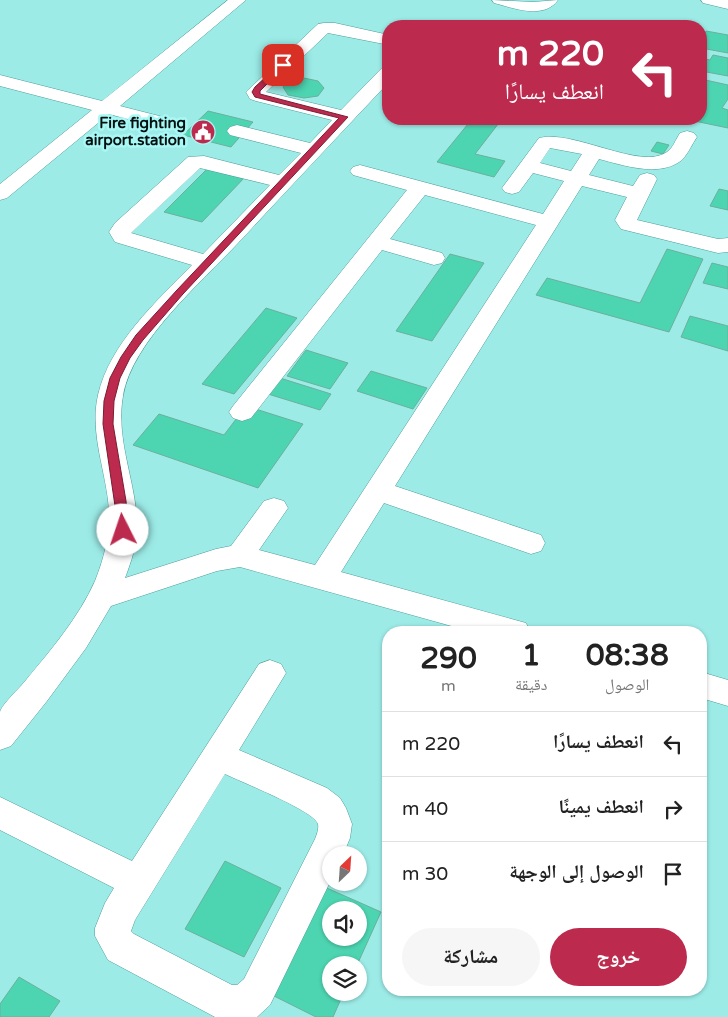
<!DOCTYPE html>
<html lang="ar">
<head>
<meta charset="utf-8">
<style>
	body { margin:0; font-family:"Varela Round","Noto Naskh Arabic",sans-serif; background:#f6f6f6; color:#222; direction:rtl; height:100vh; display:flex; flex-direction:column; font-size:19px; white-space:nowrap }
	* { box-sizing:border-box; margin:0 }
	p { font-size:16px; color:#767676 }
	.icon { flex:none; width:28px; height:28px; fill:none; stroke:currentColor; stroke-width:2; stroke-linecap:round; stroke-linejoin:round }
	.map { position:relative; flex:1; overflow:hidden; direction:ltr }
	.details { position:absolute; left:382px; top:626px; width:325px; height:370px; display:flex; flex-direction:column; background:#fff; border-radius:20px; box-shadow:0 1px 4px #0004; direction:rtl }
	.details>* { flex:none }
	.guide { position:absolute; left:382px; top:20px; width:325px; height:105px; border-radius:20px; box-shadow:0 1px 4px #0004; direction:rtl; background:#bc2b4e; color:#fff; overflow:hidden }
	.needle { width:32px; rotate:25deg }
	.buttons { position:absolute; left:322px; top:846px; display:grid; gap:10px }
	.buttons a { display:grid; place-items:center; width:45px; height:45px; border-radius:50%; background:#fff; box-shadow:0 1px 4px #0004; font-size:25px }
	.pin { position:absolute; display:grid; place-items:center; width:42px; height:42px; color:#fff; margin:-21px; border-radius:10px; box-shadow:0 2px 8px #0006 }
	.me { position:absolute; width:55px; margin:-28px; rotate:356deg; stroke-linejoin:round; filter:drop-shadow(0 0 4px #0008) }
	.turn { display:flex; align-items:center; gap:18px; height:105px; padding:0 20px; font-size:22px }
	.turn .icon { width:65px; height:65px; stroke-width:2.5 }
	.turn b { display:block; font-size:35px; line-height:42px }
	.eta { display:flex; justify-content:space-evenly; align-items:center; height:85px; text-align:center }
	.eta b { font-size:30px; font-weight:800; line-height:35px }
	.primary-button { display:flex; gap:10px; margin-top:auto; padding:10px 20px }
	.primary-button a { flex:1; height:58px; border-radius:30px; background:#bc2b4e; color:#fff; font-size:20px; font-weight:800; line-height:58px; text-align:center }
	.primary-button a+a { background:#f6f6f6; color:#222 }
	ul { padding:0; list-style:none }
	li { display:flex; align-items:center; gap:15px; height:65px; padding:0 20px; border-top:1px solid #e0e0e0 }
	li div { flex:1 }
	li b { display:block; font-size:19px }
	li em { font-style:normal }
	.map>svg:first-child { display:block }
</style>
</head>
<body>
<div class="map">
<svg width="728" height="1017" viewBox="0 0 728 1017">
	<rect width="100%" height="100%" fill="#9cebe7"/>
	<g fill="#4dd5b2" stroke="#6bb09b" fill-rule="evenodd">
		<path d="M706 31 728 35V53L701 48V39Z"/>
		<path d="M713 55 728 58V76L701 71 703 64H701V58L710 60Z"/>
		<path d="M304 78 318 81 324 88 318 96 304 98 288 95 283 87 289 81Z"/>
		<path d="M701 79 728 85V99L722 108 728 110V128L685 119H701Z"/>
		<path d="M208 111 253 122 231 147 183 135Z"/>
		<path d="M472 119H502L475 154 505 161 494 177 437 162Z"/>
		<path d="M657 142 669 145 663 154 651 151Z"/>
		<path d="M210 166 247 175 202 222 164 212Z"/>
		<path d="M719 189 728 191V210L710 206Z"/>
		<path d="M667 249 703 259 669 332 536 295 547 278 640 303Z"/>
		<path d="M450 254 484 263 432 341 396 331Z"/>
		<path d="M712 263 728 267V289L703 283Z"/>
		<path d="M266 308 297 318 234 394 202 384Z"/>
		<path d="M690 316 728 326V351L681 337Z"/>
		<path d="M306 350 348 363 330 389 287 376Z"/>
		<path d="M371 371 427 388 413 409 357 391Z"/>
		<path d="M280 378 331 394 320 410 268 394Z"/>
		<path d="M246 406 303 424 258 488 133 445 159 414 224 435Z"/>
		<path d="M225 861 281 888 244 957 185 929Z"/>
		<path d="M320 885 381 912 357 965H331V992H344L333 1017H316L266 992ZM331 910H359V938H331Z"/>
		<path d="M19 977 60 1001 49 1017H0V1004Z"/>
	</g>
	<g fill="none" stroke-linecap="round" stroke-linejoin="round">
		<defs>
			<g id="minor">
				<path d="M228 0H246L120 106 171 119 174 123 171 127 164 129 109 114 7 198 0 200V184L92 110 0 86V75L102 101Z"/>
				<path d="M492 0 533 2 558 0C544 20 513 8 494 3Z"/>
				<path d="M701 0H728V9L703 3Z"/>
				<path d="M324 23H335L389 35V45L328 33 266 92 341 110 383 67 389 66V82C339 135 289 188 239 242 202 282 132 341 123 396 115 441 137 483 137 527 137 545 131 562 125 578L216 549 231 546 264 501 274 498 284 501 288 508 259 550 315 565 536 225 425 195 390 239 442 253 445 258 442 263 434 265 382 250 251 418 242 421 233 418 229 412 233 406 407 190 353 175 350 171 353 167 360 165 543 214 564 181 533 173 519 192 512 194 505 192 502 188 539 138C573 129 641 171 667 152 673 148 676 139 680 133L687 131 694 133 697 137C692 144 688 154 682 160 660 178 622 165 599 159L589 175 633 186 640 175 647 173 654 175 657 179 637 220 718 239 728 238V252L718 253 621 229 615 220 627 197 582 186 395 486 541 535 545 543 541 551 531 554 384 503 341 572 515 620 526 623 530 632H473L240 567 217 571 111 606 86 648 47 701 11 746 0 750C0 740 0 721 0 712 2 704 20 688 26 680 51 650 79 617 95 581 104 558 110 536 109 511 107 473 89 434 98 395 110 343 156 302 192 265L115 242 109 232 115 223 188 157 204 156 279 175 301 153 230 135 227 131 230 127 237 125 310 143 332 120 256 101 250 99 246 92 318 24ZM550 148 582 154 571 171 540 163ZM200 168 270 185 203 254 131 233Z"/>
				<path d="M270 660 281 664 286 673 239 750 327 788 340 798 346 808 352 824 350 838 343 855H331V880L270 1005 257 1017H215L108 960 95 936V928L105 903 114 888 0 830V797L132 861 259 664ZM225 774C239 781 315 811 318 824 319 828 317 834 315 839L244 979 237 985H232L134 934 131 931 135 920Z"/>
				<path d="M701 672 728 680V706L701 698Z"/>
			</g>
		</defs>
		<use href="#minor" stroke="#4f9c9a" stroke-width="1"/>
		<use href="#minor" fill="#fff" fill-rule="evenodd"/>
	</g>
	<path fill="#bc2b4e" stroke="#7a1c33" d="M280 64 286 65 260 91V94L348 117 183 294 143 340 130 358 120 378 114 401 113 424 126 501 129 530 123 534 119 533 103 424 104 401 110 378 121 357 136 335 177 290 339 118 255 97 252 92 255 87Z"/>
	<defs>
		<symbol id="civic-disc" viewBox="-11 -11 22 22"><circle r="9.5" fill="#bc2b4e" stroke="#a9f8f5"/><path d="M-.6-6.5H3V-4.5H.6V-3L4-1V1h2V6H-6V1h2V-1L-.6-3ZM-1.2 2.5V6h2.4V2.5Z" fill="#fff"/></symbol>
	</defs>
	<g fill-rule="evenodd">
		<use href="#civic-disc" x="189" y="118" width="28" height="28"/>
	</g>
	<g text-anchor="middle" stroke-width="5" stroke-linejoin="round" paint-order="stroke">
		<g font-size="15" font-weight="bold" fill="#00100f" stroke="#a9f8f5" text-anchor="end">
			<text x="186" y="128">Fire fighting<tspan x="186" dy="17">airport.station</tspan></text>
		</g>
	</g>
</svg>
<div class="buttons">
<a><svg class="needle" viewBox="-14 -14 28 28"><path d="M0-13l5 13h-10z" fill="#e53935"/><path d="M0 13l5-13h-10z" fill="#767676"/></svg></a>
<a><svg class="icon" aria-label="sound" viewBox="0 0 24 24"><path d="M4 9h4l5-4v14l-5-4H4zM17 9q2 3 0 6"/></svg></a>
<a><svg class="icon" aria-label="layers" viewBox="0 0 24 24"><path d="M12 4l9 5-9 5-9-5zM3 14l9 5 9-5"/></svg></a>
</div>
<div class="pin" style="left:283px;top:65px;background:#d93025"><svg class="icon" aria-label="arrive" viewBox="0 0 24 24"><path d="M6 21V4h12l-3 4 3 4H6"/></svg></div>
<svg class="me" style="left:123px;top:530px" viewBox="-20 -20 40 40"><circle r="19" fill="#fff"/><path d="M0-13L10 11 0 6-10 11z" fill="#bc2b4e"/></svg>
<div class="guide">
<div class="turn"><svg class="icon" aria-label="left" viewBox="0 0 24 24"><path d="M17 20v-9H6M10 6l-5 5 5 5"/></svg><div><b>220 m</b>انعطف يسارًا</div></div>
</div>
<section class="details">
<div class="eta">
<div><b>08:38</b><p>الوصول</p></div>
<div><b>1</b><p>دقيقة</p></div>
<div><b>290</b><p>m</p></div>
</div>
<ul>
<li><svg class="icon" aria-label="left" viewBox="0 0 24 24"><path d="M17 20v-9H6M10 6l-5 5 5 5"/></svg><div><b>انعطف يسارًا</b></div><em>220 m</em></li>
<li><svg class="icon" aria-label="right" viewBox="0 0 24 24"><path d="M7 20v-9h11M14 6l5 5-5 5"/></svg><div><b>انعطف يمينًا</b></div><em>40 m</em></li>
<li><svg class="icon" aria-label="arrive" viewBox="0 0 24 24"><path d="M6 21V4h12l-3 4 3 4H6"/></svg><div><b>الوصول إلى الوجهة</b></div><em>30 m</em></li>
</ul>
<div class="primary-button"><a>خروج</a><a>مشاركة</a></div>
</section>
</div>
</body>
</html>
